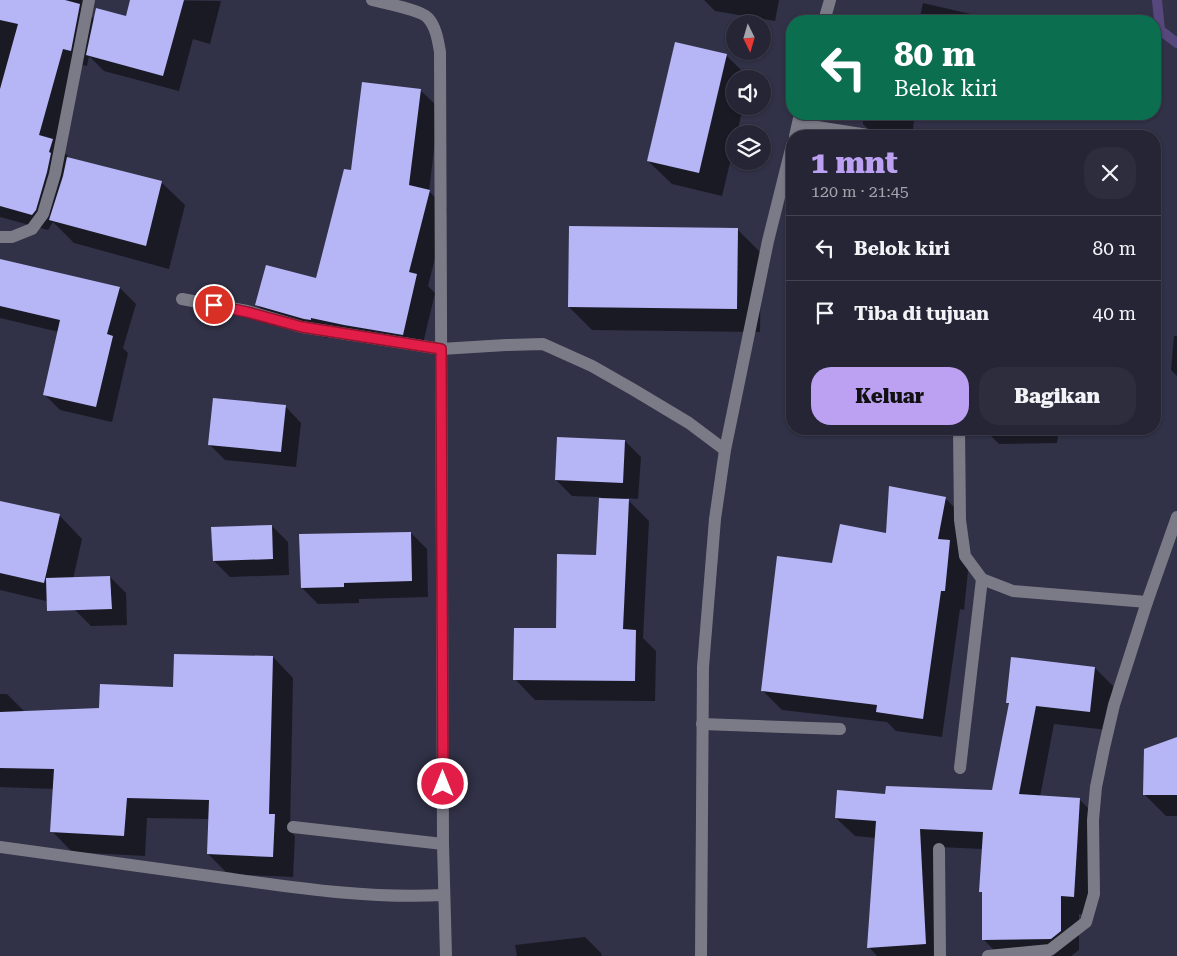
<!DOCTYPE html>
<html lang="id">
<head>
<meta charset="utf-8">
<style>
	body { margin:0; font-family:"Roboto Serif",serif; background:#2d2d3d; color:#f1f3f6; height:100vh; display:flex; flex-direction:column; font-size:19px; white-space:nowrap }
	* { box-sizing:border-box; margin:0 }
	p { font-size:16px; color:#a3a5ad }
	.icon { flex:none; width:28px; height:28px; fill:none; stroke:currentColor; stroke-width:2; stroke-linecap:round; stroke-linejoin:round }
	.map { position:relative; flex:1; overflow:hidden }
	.side { position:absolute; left:786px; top:130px; width:375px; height:305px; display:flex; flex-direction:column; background:#252535; border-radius:20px; box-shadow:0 1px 4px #0004,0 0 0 1px #424250 }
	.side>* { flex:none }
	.banner { position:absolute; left:786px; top:15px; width:375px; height:105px; border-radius:20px; box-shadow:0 1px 4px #0004,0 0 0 1px #424250; background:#0b6e4f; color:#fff; overflow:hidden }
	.needle { width:32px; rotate:175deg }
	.buttons { position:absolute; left:726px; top:15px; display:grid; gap:10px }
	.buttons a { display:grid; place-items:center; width:45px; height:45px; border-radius:50%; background:#252535; box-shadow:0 1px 4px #0004,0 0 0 1px #424250; font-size:25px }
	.pin { position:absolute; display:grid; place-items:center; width:42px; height:42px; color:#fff; margin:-21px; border:2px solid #fff; border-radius:50%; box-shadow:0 1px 5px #0007 }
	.me { position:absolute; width:55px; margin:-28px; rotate:0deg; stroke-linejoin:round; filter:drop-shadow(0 0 4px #0008) }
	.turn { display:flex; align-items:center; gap:18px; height:105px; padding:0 25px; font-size:22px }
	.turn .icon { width:65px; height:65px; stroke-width:2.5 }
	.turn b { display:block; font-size:35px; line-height:42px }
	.round { display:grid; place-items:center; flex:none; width:52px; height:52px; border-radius:20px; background:#2d2d3d }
	.summary { display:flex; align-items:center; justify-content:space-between; height:85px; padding:0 25px }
	h1 { font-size:30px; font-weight:800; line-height:38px; color:#bca0f2 }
	.primary-button { display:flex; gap:10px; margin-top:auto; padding:10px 25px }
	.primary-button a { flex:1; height:58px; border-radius:20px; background:#bca0f2; color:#111; font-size:20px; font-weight:800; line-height:58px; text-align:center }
	.primary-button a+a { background:#2d2d3d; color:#f1f3f6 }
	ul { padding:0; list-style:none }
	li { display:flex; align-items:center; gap:15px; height:65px; padding:0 25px; border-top:1px solid #424250 }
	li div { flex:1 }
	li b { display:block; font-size:19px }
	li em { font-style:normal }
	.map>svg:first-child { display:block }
</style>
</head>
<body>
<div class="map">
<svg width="1177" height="956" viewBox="0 0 1177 956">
	<rect width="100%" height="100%" fill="#313147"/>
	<g fill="#0007">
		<path d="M0 0H87L84 10 95 20 127 18 131 0 221 1 210 44 193 39 179 91 104 71 89 56 87 66 79 64 57 145 68 156 67 158 161 182 185 205 169 269 74 243 53 222 48 230 0 217Z"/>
		<path d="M704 0H779L775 21 715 11Z"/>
		<path d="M923 3 992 19 994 21H919Z"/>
		<path d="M727 56 750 79H735V106H743L737 134H735V142L722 196 672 184 648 161Z"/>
		<path d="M420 90 439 108 429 191 447 210 428 286 435 293 421 352 364 343 329 336V338L323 337 275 323 256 304 317 280 352 172Z"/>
		<path d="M863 114H915L912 136H875L863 124Z"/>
		<path d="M738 230 761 253 760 332 592 330 569 307Z"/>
		<path d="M0 260 120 288 136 304 123 348 128 353 112 422 60 410 44 394 59 332 0 318Z"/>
		<path d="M1174 336H1177V376L1171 370Z"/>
		<path d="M285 406 301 423 296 467 225 460 209 444Z"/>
		<path d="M984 429H1059L1057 443 999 444Z"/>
		<path d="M625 441 641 457 638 499 626 498 649 521 643 638 656 651 655 701 535 700 515 679 557 630 597 556 601 497 572 496 556 480Z"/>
		<path d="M945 498 965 518 969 561 964 610 960 609 942 737 896 731 887 722 782 710 762 690 833 564 887 534Z"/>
		<path d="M0 502 59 515 82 539 67 606 0 590Z"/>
		<path d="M272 526 288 542 289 575 230 577 214 561Z"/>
		<path d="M411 533 427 549 428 597 359 599V603L318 604 302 588Z"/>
		<path d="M110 577 126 593 127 625 91 626 75 610Z"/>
		<path d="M273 657 293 678 290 831 295 836 293 877 228 874 208 854 209 819 147 818 145 856 72 852 52 831 54 789 0 787V694H7L25 712 100 709 175 688Z"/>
		<path d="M1095 668 1113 686 1108 730 1054 724 1040 797 1079 799 1098 818 1092 915 1079 914V950L1071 956H1000L984 940 983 894 981 891 983 849 938 847 943 956H877L869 947 876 838 855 836 836 818 886 795 993 792 1010 705 1007 702Z"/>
		<path d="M1177 739V816H1166L1144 794Z"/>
		<path d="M585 937 601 953 602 956H517L515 945Z"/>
	</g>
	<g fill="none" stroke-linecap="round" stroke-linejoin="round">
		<path stroke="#56477d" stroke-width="10" d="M1157 0 1160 30 1177 43"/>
	</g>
	<g fill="#b6b5f6">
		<path d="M0 0H65L80 4 71 51 63 49 39 135 53 139 49 152 51 153 47 172 36 210 32 215 0 206V89L18 24 0 20Z"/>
		<path d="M130 0H184L163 76 86 55 96 8 126 16Z"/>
		<path d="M675 42 727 54 699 173 647 161Z"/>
		<path d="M362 82 421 89 409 185 430 190 409 272 417 274 403 335 344 325 311 318V320L304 319 255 305 266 265 316 278 344 169 351 170Z"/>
		<path d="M67 157 162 181 146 246 49 220 63 176Z"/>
		<path d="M569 226 738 228 737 309 568 307Z"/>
		<path d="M0 259 120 287 107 334 113 336 96 407 43 395 60 320 0 306Z"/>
		<path d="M213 398 286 405 281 452 208 445Z"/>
		<path d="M557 437 625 440 623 483 555 480Z"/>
		<path d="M889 486 946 497 938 539 950 540 945 591H941L923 719 876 712 877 705 761 691 777 556 832 563 840 524 886 533Z"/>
		<path d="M599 498 629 499 623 629 636 630 635 681 513 680 514 628H556L557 554 596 555Z"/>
		<path d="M0 501 60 514 44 583 0 573Z"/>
		<path d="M272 525 273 559 213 561 211 527Z"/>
		<path d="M411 532 412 581 344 583V587L301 588 299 534Z"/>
		<path d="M110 576 112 609 47 611 46 578Z"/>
		<path d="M174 654 273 656 269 814H275L273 857 207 854 209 800 127 798 124 836 50 832 54 769 0 768V712L99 708 100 684 173 687Z"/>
		<path d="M1011 657 1095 667 1090 712 1036 706 1019 794 1080 798 1074 897 1061 896V931L1051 939 982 940V892H979L983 832 920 829 926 944 867 948 876 821 835 818 837 790 885 794 886 786 992 790 1009 703H1006Z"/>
		<path d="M1177 737V795H1143L1144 749Z"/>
	</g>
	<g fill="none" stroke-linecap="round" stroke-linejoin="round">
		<g stroke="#7b7b87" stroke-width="12">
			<path d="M372 0C384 3 421 10 428 18 436 27 438 40 440 52L443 844 446 956"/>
			<path d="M824 21 830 0"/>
			<path d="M798 124 874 136"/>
			<path d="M795 136 800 114"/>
			<path d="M0 237H12L32 229 43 214 55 174 89 0"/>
			<path d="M182 299 247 311 302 327 441 349 506 345 543 344 592 366 634 390 689 423 725 450"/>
			<path d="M959 429 960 520 965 556 982 579 1013 591 1147 602"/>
			<path d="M702 724 840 729"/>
			<path d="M960 768 982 579"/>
			<path d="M293 827 443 844"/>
			<path d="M0 847C75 857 150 867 225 878 297 888 371 899 444 895"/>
			<path d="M939 849 940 956"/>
			<path d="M701 956 703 667 715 519 725 450 768 241 792 145"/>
			<path d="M988 956 1050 950 1086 922 1094 894 1093 820 1096 787 1104 748 1114 705 1147 602 1177 517"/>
		</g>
	</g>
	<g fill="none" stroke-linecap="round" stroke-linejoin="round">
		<defs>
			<path id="route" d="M214 305 247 312 302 327 441 349 443 784"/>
		</defs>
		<use href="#route" stroke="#92132f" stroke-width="12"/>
		<use href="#route" stroke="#e11d48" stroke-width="9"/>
	</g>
</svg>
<div class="buttons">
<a><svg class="needle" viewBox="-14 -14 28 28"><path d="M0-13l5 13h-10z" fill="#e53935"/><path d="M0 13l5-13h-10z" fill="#a3a5ad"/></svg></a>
<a><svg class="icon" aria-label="sound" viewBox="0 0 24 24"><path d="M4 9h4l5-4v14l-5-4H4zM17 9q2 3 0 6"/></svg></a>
<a><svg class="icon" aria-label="layers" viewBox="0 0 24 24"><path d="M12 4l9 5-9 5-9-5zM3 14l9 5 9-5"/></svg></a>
</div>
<div class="pin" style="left:214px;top:305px;background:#d93025"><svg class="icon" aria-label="arrive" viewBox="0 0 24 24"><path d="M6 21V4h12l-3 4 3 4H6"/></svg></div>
<svg class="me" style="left:443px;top:784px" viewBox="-20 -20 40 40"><circle r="17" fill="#e11d48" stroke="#fff" stroke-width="3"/><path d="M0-11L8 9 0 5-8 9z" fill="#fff"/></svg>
<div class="banner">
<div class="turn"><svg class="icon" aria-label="left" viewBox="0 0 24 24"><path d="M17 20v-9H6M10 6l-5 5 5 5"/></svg><div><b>80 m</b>Belok kiri</div></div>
</div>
<section class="side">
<div class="summary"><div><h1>1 mnt</h1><p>120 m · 21:45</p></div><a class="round"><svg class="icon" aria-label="close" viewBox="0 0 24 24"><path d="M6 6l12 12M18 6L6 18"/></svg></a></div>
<ul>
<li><svg class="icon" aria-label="left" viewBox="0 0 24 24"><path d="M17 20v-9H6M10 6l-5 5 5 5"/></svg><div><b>Belok kiri</b></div><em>80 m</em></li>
<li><svg class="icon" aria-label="arrive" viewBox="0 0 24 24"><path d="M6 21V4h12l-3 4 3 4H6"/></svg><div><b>Tiba di tujuan</b></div><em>40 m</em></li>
</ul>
<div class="primary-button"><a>Keluar</a><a>Bagikan</a></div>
</section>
</div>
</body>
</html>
